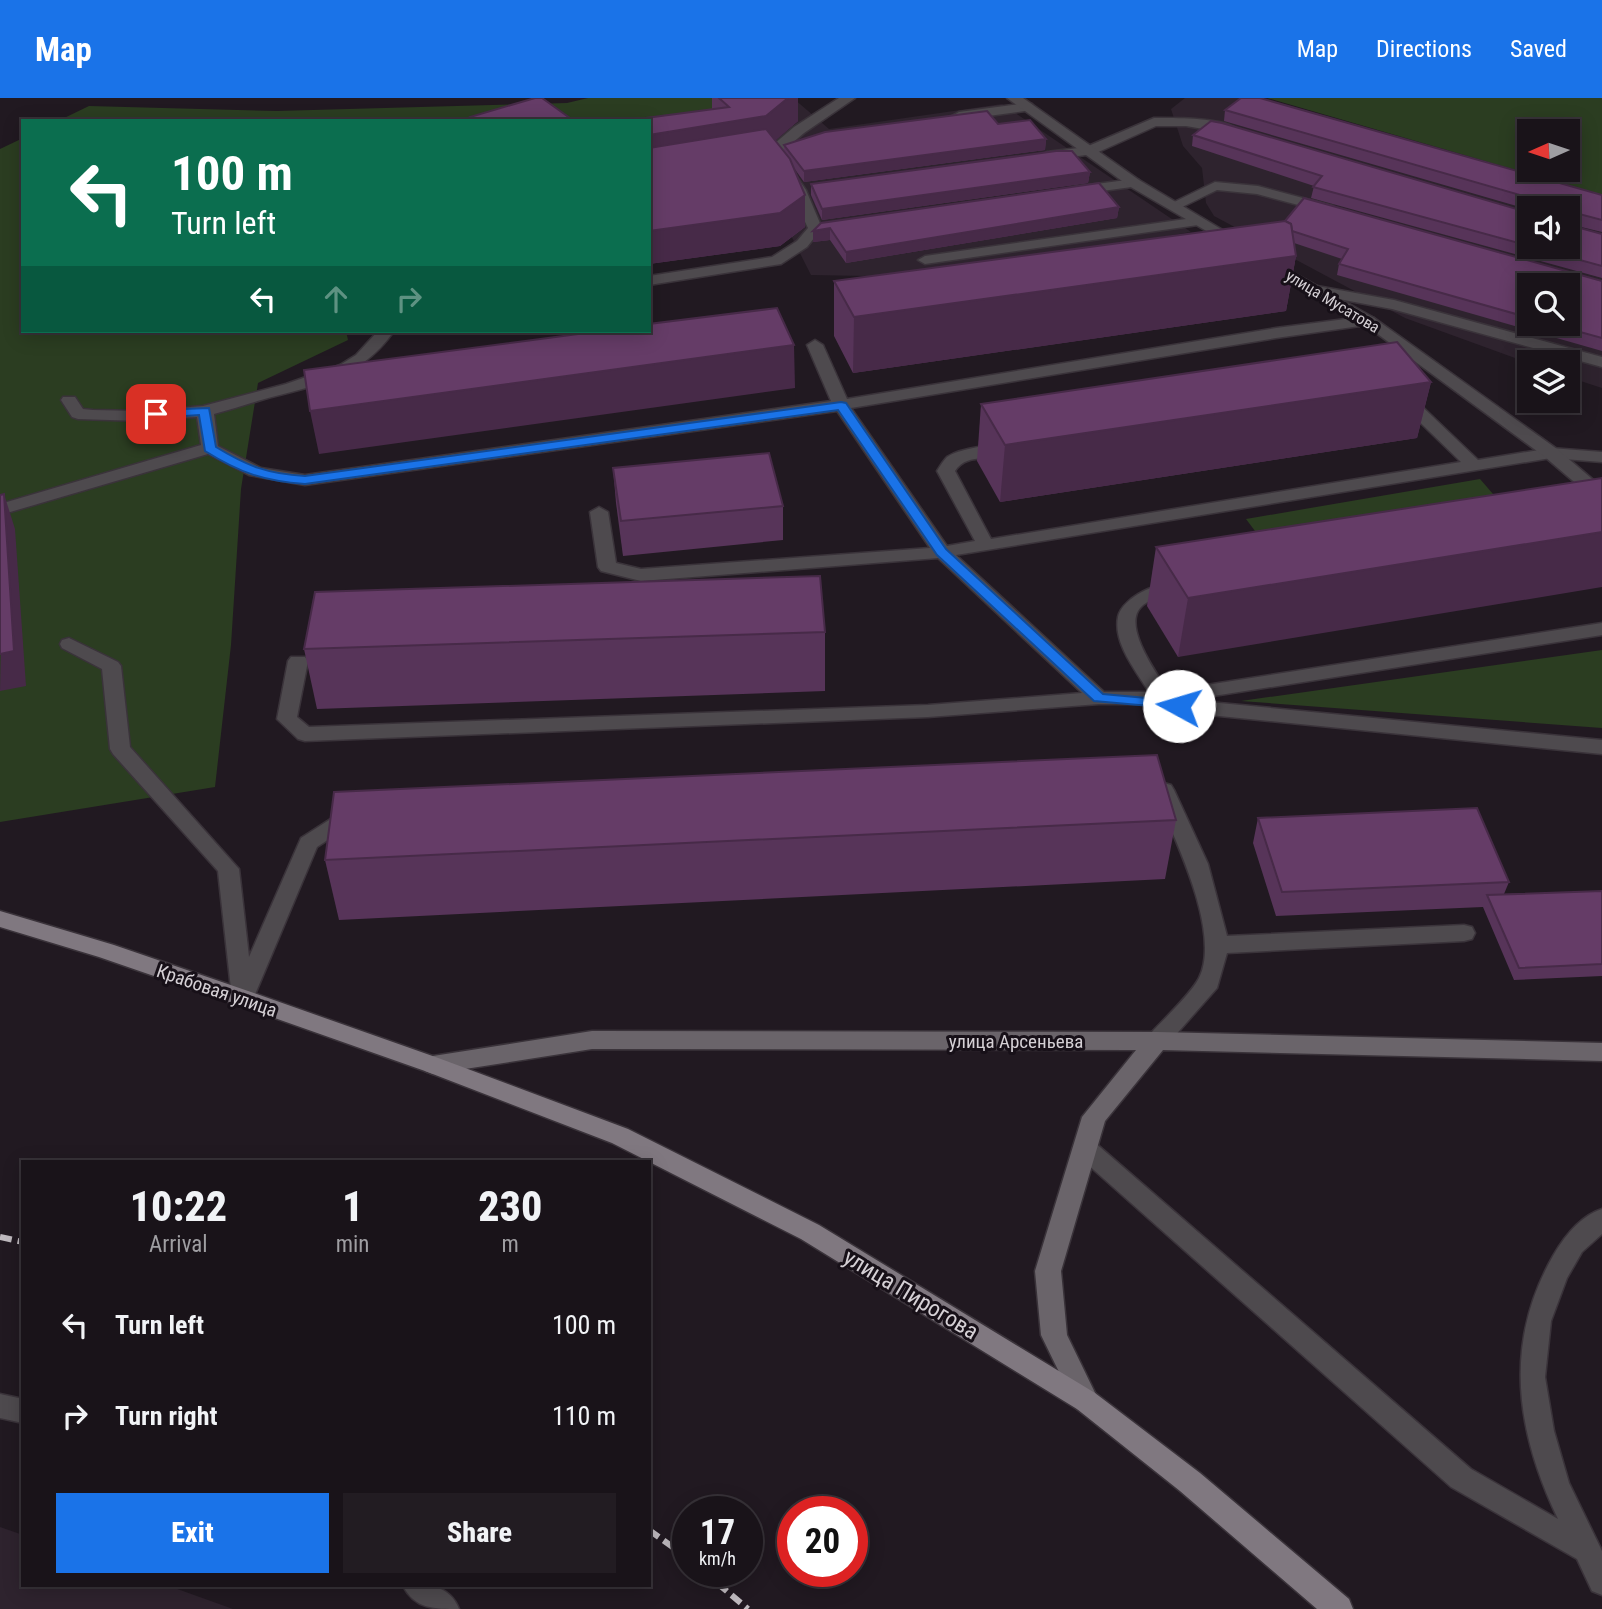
<!DOCTYPE html>
<html lang="en">
<head>
<meta charset="utf-8">
<style>
	body { margin:0; font-family:"Roboto Condensed",sans-serif; background:#221c22; color:#f1f3f6; height:100vh; display:flex; flex-direction:column; font-size:26px; white-space:nowrap }
	* { box-sizing:border-box; margin:0 }
	p { font-size:23px; color:#9f9ea2 }
	.icon { flex:none; width:38px; height:38px; fill:none; stroke:currentColor; stroke-width:2; stroke-linecap:round; stroke-linejoin:round }
	.map { position:relative; flex:1; overflow:hidden }
	.details { position:absolute; left:21px; top:1062px; width:630px; height:427px; display:flex; flex-direction:column; background:#191319; border-radius:0px; box-shadow:0 4px 18px #0003,0 0 0 2px #373238 }
	.details>* { flex:none }
	.guide { position:absolute; left:21px; top:21px; width:630px; height:214px; border-radius:0px; box-shadow:0 4px 18px #0003,0 0 0 2px #373238; background:#0b6e4f; color:#fff; overflow:hidden }
	.needle { width:46px; rotate:267deg }
	.tools { position:absolute; left:1517px; top:21px; display:grid; gap:14px }
	.tools a { display:grid; place-items:center; width:63px; height:63px; border-radius:0px; background:#191319; box-shadow:0 4px 18px #0003,0 0 0 2px #373238; font-size:35px }
	.speed { position:absolute; left:672px; top:1398px; display:flex; gap:14px; font-size:35px; font-weight:700; text-align:center }
	.speed>* { display:grid; place-content:center; width:91px; height:91px; border-radius:50%; background:#191319; box-shadow:0 4px 18px #0003,0 0 0 2px #373238; line-height:1 }
	.speed small { font-size:18px; font-weight:400 }
	.speed .limit { border:10px solid #d22; background:#fff; color:#111 }
	.pin { position:absolute; display:grid; place-items:center; width:60px; height:60px; color:#fff; margin:-30px; border-radius:14px; box-shadow:0 4px 10px #0006 }
	.me { position:absolute; width:77px; margin:-38px; rotate:276deg; stroke-linejoin:round; filter:drop-shadow(0 0 5px #0008) }
	.turn { display:flex; align-items:center; gap:24px; height:147px; padding:0 35px; font-size:32px }
	.turn .icon { width:91px; height:91px; stroke-width:2.5 }
	.turn b { display:block; font-size:49px; line-height:60px }
	.lanes { display:flex; align-items:center; height:66px; padding:0 35px; background:#0003; justify-content:center; gap:35px; direction:ltr }
	.lanes .off { opacity:.35 }
	.eta { display:flex; justify-content:space-evenly; align-items:center; height:119px; text-align:center }
	.eta b { font-size:42px; font-weight:800; line-height:49px }
	.cta { display:flex; gap:14px; margin-top:auto; padding:14px 35px }
	.cta a { flex:1; height:80px; border-radius:0px; background:#1a73e8; color:#fff; font-size:28px; font-weight:800; line-height:80px; text-align:center }
	.cta a+a { background:#221c22; color:#f1f3f6 }
	ul { padding:0; list-style:none }
	li { display:flex; align-items:center; gap:21px; height:91px; padding:0 35px }
	li div { flex:1 }
	li b { display:block; font-size:26px }
	li em { font-style:normal }
	header { display:flex; align-items:center; gap:42px; box-sizing:border-box; height:98px; padding:0 35px; background:#1a73e8; color:#fff }
	header strong { font-size:33px }
	nav { display:flex; gap:38px; margin-inline-start:auto; font-size:24px }
	.map>svg:first-child { display:block }
</style>
</head>
<body>
<header>
<strong>Map</strong>
<nav><a>Map</a><a>Directions</a><a>Saved</a></nav>
</header>
<div class="map">
<svg width="1602" height="1511" viewBox="0 0 1602 1511">
	<rect width="100%" height="100%" fill="#211921"/>
	<g fill="#2e232e" fill-rule="evenodd">
		<path d="M793 0 829 31 1002 6 1191 134 921 179 811 177 769 94 649 45Z"/>
		<path d="M1185 0H1250L1602 101V290L1568 279V264L1529 265 1405 220 1214 118 1206 105 1202 70 1183 48 1171 11ZM1530 110H1568V149H1530ZM1530 187H1568V226H1530Z"/>
		<path d="M0 1429 23 1437V1488H169L233 1511H0Z"/>
	</g>
	<g fill="#2b3d21" fill-rule="evenodd">
		<path d="M588 0H787L649 23H58L89 8 277 13 567 5Z"/>
		<path d="M1267 0H1602V97ZM1530 33H1568V72H1530Z"/>
		<path d="M23 40V233H346L348 242 258 285 241 391 231 547 215 689 0 724V51Z"/>
		<path d="M1480 381 1514 420 1276 461 1246 421Z"/>
		<path d="M1602 552V630L1241 603Z"/>
	</g>
	<g fill="none" stroke-linecap="round" stroke-linejoin="round">
		<defs>
			<g id="lane">
				<path d="M839 0H855L804 35 777 58 757 62 750 58 767 52 794 29Z"/>
				<path d="M1027 5 1032 6V12L959 22 952 18 959 14Z"/>
				<path d="M1154 20C1175 20 1223 19 1239 32L1232 36 1186 28H1156L1094 56 1047 62 1040 58 1047 54 1086 49Z"/>
				<path d="M792 78 797 79 806 92 822 130 807 149 781 166 649 187V178L772 159 797 143 808 130 785 82Z"/>
				<path d="M1134 81 1139 82V88L1073 97 1066 93 1073 89Z"/>
				<path d="M1215 84 1258 88 1333 108 1335 111 1328 115 1257 96 1217 92 1178 111 1173 112 1166 108Z"/>
				<path d="M1200 119 1207 123 1205 126 925 166 918 162 925 158Z"/>
				<path d="M1317 188 1394 202 1602 259V269L1392 211 1312 196 1309 193 1312 190Z"/>
				<path d="M1369 218 1374 220 1377 223 1374 226 1276 240 851 310 947 448 975 443 937 373C940 368 943 363 947 359 959 351 1002 342 1011 352 997 367 968 352 955 373L991 441 1461 364 1397 302 1395 299 1397 296H1409L1478 362 1551 350 1602 354V364L1551 360 956 457 1104 594H1149C1136 573 1113 545 1118 519 1122 498 1171 475 1185 492L1182 496C1169 499 1152 498 1141 509 1122 528 1157 576 1168 593L1602 525V537L1188 602 1602 642V656L1169 613 1162 612 1160 606H1099L928 619 305 643 298 641 277 621 288 563 291 559H305L308 563 297 619 309 629 928 607 1082 595 938 460 641 483 601 473 598 469 590 414 599 409 608 414 616 465 641 471 930 450 837 313 305 387 249 377 208 356 0 417V406L201 347 197 319 140 323 78 321 72 319 61 302 63 299H75L83 311 93 312 140 313 203 308 286 286 340 267 356 257 378 233H394C360 282 315 287 261 302 245 307 230 312 214 316L218 348 261 370 305 377 831 303 807 247 815 242 823 247 847 301 1276 230Z"/>
				<path d="M69 540 118 564 121 568 130 649 239 771 249 859 301 740 340 715 354 712 361 714 364 719 361 724 352 726 317 749 251 906 243 909 235 906 232 900 218 773 113 656 110 651 102 571 62 550 60 546 62 542Z"/>
				<path d="M1164 685 1171 687 1174 692 1208 766 1227 838 1464 827 1472 829 1475 835 1472 841 1464 843 1227 855 1217 890 1165 949 1157 952 1149 949 1146 943 1149 937C1162 923 1191 896 1199 880 1222 834 1173 737 1154 692L1157 687Z"/>
				<path d="M1085 1040 1093 1043 1471 1371 1558 1421C1516 1333 1503 1246 1553 1158 1564 1139 1580 1118 1602 1111V1136L1582 1154 1567 1180 1551 1223 1545 1279 1554 1333 1569 1385 1602 1453V1497L1592 1493 1577 1461 1451 1389 1077 1057 1073 1050 1077 1043Z"/>
			</g>
			<g id="street">
				<path d="M1007 0H1023L1139 82 1246 146 1244 149H1234L1129 88Z"/>
				<path d="M1269 161 1374 220 1557 351 1598 386 1602 391V408L1596 407 1586 394 1545 359 1364 226 1264 168 1262 165Z"/>
				<path d="M0 1296 23 1301V1325L0 1320Z"/>
				<path d="M403 1488C427 1486 449 1486 459 1511 434 1511 415 1511 403 1488Z"/>
			</g>
			<path id="secondary" d="M592 933 1157 934 1602 945V963L1163 952 1105 1023 1061 1173 1067 1237 1099 1303 1095 1311 1086 1315 1077 1311 1041 1237 1035 1173 1082 1019 1136 952 592 951 433 976 425 973 421 967 425 961 433 958Z"/>
			<path id="primary" d="M0 813 114 847 251 894 441 961 628 1031 819 1127 1095 1295 1200 1375 1349 1501 1353 1511H1317L1180 1393 1077 1311 801 1141 612 1045 425 973 235 906 99 859 0 829Z"/>
		</defs>
		<use href="#lane" stroke="#3a333a" stroke-width="3"/>
		<use href="#street" stroke="#3a333a" stroke-width="3"/>
		<use href="#secondary" stroke="#3a333a" stroke-width="3"/>
		<use href="#primary" stroke="#3a333a" stroke-width="3"/>
		<use href="#lane" fill="#4e4a4e" fill-rule="evenodd"/>
		<use href="#street" fill="#4e4a4e" fill-rule="evenodd"/>
		<use href="#secondary" fill="#6a646a" fill-rule="evenodd"/>
		<use href="#primary" fill="#807880" fill-rule="evenodd"/>
		<g stroke="#bfbabf" stroke-width="6" stroke-dasharray="12 6" stroke-linecap="butt">
			<path d="M0 1139 23 1144"/>
			<path d="M649 1432 688 1460"/>
			<path d="M704 1474 748 1511"/>
		</g>
	</g>
	<g fill="#573459" fill-rule="evenodd">
		<path d="M712 0H798V23L775 42 784 54V47L998 26 1046 41 1045 52 804 84 794 70 805 129 780 148 649 166V23L712 11Z"/>
		<path d="M1225 12 1602 97V134L1569 126V127L1602 136V180L1311 100 1314 88 1192 48 1193 37 1530 115V149H1568V110H1530V112L1224 23Z"/>
		<path d="M1090 74 1088 85 822 122 811 97V86Z"/>
		<path d="M1119 109 1117 120 846 165 830 142 813 144 821 125Z"/>
		<path d="M1285 123 1602 183V253L1337 177 1339 166 1342 161 1294 145 1296 158 1286 213 853 275 834 238V183ZM1530 187 1568 226H1530Z"/>
		<path d="M1431 284 1417 340 1000 404 977 363 981 306Z"/>
		<path d="M613 370 783 408V442L623 458 616 405Z"/>
		<path d="M1602 380 1178 559 1147 508 1156 449Z"/>
		<path d="M825 534V593L317 611 304 551Z"/>
		<path d="M1258 720 1509 784 1504 796 1602 793V878L1514 882 1483 809 1276 818 1253 745Z"/>
		<path d="M1176 722 1165 781 339 822 325 762Z"/>
	</g>
	<g fill="#472a48">
		<path d="M788 0H798V23L767 50 649 69V37Z"/>
		<path d="M1046 41 1045 52 804 84V73Z"/>
		<path d="M1090 74 1088 85 822 122V111Z"/>
		<path d="M805 97V129L780 148 649 166V133Z"/>
		<path d="M1119 109 1117 120 846 165V154Z"/>
		<path d="M830 130V142L813 144V133Z"/>
		<path d="M1296 158 1286 213 853 275 854 219Z"/>
		<path d="M794 247 795 290 319 356 310 313Z"/>
		<path d="M1431 284 1417 340 1000 404 1005 347Z"/>
		<path d="M4 396 15 431 26 588 0 593Z"/>
		<path d="M1602 434V489L1178 559 1188 500Z"/>
	</g>
	<g fill="#653c67" stroke="#472a48" stroke-width="2">
		<path d="M535 0H542L574 23H473L470 19Z"/>
		<path d="M719 0H788L766 18 649 37V23H623L729 9Z"/>
		<path d="M1241 0H1260L1602 97V122L1572 114 1569 117V127L1602 136V168L1532 149H1568V110H1535L1534 101 1225 12Z"/>
		<path d="M987 13 998 26 1030 22 1046 41 804 73 784 47 825 34Z"/>
		<path d="M1211 23 1222 25 1530 115V148L1313 89 1322 78 1193 37Z"/>
		<path d="M766 31 790 61 805 97 780 115 649 133V50Z"/>
		<path d="M1056 53H1072L1090 74 822 111 811 86Z"/>
		<path d="M1099 85 1119 109 846 154 830 130 813 133 821 125Z"/>
		<path d="M1304 100 1602 183V240L1551 226H1568V187H1530V220L1339 166 1348 151 1292 133 1291 126 1285 123Z"/>
		<path d="M1285 123 1291 126 1296 158 854 219 834 183Z"/>
		<path d="M777 210 794 247 310 313 304 272 601 233H649V226Z"/>
		<path d="M1397 244 1431 284 1005 347 981 306Z"/>
		<path d="M769 355 783 408 621 423 613 370Z"/>
		<path d="M1602 380V434L1188 500 1156 449Z"/>
		<path d="M4 396 14 553 0 556V397Z"/>
		<path d="M820 478 825 534 304 551 315 494Z"/>
		<path d="M1157 657 1176 722 325 762 334 694Z"/>
		<path d="M1477 710 1509 784 1282 794 1258 720Z"/>
		<path d="M1602 793V866L1519 870 1487 797Z"/>
	</g>
	<path fill="#1a73e8" stroke="#114b97" stroke-width="2" d="M841 304 846 305 946 451 1103 596 1179 603 1186 608 1184 611 1094 603 937 457 838 312 305 386C264 383 240 375 205 353L199 317 156 320 150 316 156 312 209 310 216 349C247 368 268 376 305 378Z"/>
	<g text-anchor="middle" stroke-width="6" stroke-linejoin="round" paint-order="stroke">
		<g font-size="16" fill="#d5d0d5" stroke="#171018">
			<text transform="translate(1333 203) rotate(31)" y="6">улица Мусатова</text>
		</g>
		<g font-size="19" fill="#d5d0d5" stroke="#171018">
			<text transform="translate(217 892) rotate(19)" y="7">Крабовая улица</text>
			<text x="1016" y="950">улица Арсеньева</text>
		</g>
		<g font-size="23" fill="#d5d0d5" stroke="#171018">
			<text transform="translate(911 1196) rotate(31)" y="8">улица Пирогова</text>
		</g>
	</g>
</svg>
<div class="tools">
<a><svg class="needle" viewBox="-14 -14 28 28"><path d="M0-13l5 13h-10z" fill="#e53935"/><path d="M0 13l5-13h-10z" fill="#9f9ea2"/></svg></a>
<a><svg class="icon" aria-label="sound" viewBox="0 0 24 24"><path d="M4 9h4l5-4v14l-5-4H4zM17 9q2 3 0 6"/></svg></a>
<a><svg class="icon" aria-label="search" viewBox="0 0 24 24"><circle cx="10" cy="10" r="6"/><path d="M15 15l6 6"/></svg></a>
<a><svg class="icon" aria-label="layers" viewBox="0 0 24 24"><path d="M12 4l9 5-9 5-9-5zM3 14l9 5 9-5"/></svg></a>
</div>
<div class="speed"><div>17<small>km/h</small></div><div class="limit">20</div></div>
<div class="pin" style="left:156px;top:316px;background:#d93025"><svg class="icon" aria-label="arrive" viewBox="0 0 24 24"><path d="M6 21V4h12l-3 4 3 4H6"/></svg></div>
<svg class="me" style="left:1179px;top:608px" viewBox="-20 -20 40 40"><circle r="19" fill="#fff"/><path d="M0-13L10 11 0 6-10 11z" fill="#1a73e8"/></svg>
<div class="guide">
<div class="turn"><svg class="icon" aria-label="left" viewBox="0 0 24 24"><path d="M17 20v-9H6M10 6l-5 5 5 5"/></svg><div><b>100 m</b>Turn left</div></div>
<div class="lanes"><svg class="icon" aria-label="left" viewBox="0 0 24 24"><path d="M17 20v-9H6M10 6l-5 5 5 5"/></svg><svg class="icon off" aria-label="ahead" viewBox="0 0 24 24"><path d="M12 20V5M6 11l6-6 6 6"/></svg><svg class="icon off" aria-label="right" viewBox="0 0 24 24"><path d="M7 20v-9h11M14 6l5 5-5 5"/></svg></div>
</div>
<section class="details">
<div class="eta">
<div><b>10:22</b><p>Arrival</p></div>
<div><b>1</b><p>min</p></div>
<div><b>230</b><p>m</p></div>
</div>
<ul>
<li><svg class="icon" aria-label="left" viewBox="0 0 24 24"><path d="M17 20v-9H6M10 6l-5 5 5 5"/></svg><div><b>Turn left</b></div><em>100 m</em></li>
<li><svg class="icon" aria-label="right" viewBox="0 0 24 24"><path d="M7 20v-9h11M14 6l5 5-5 5"/></svg><div><b>Turn right</b></div><em>110 m</em></li>
</ul>
<div class="cta"><a>Exit</a><a>Share</a></div>
</section>
</div>
</body>
</html>
